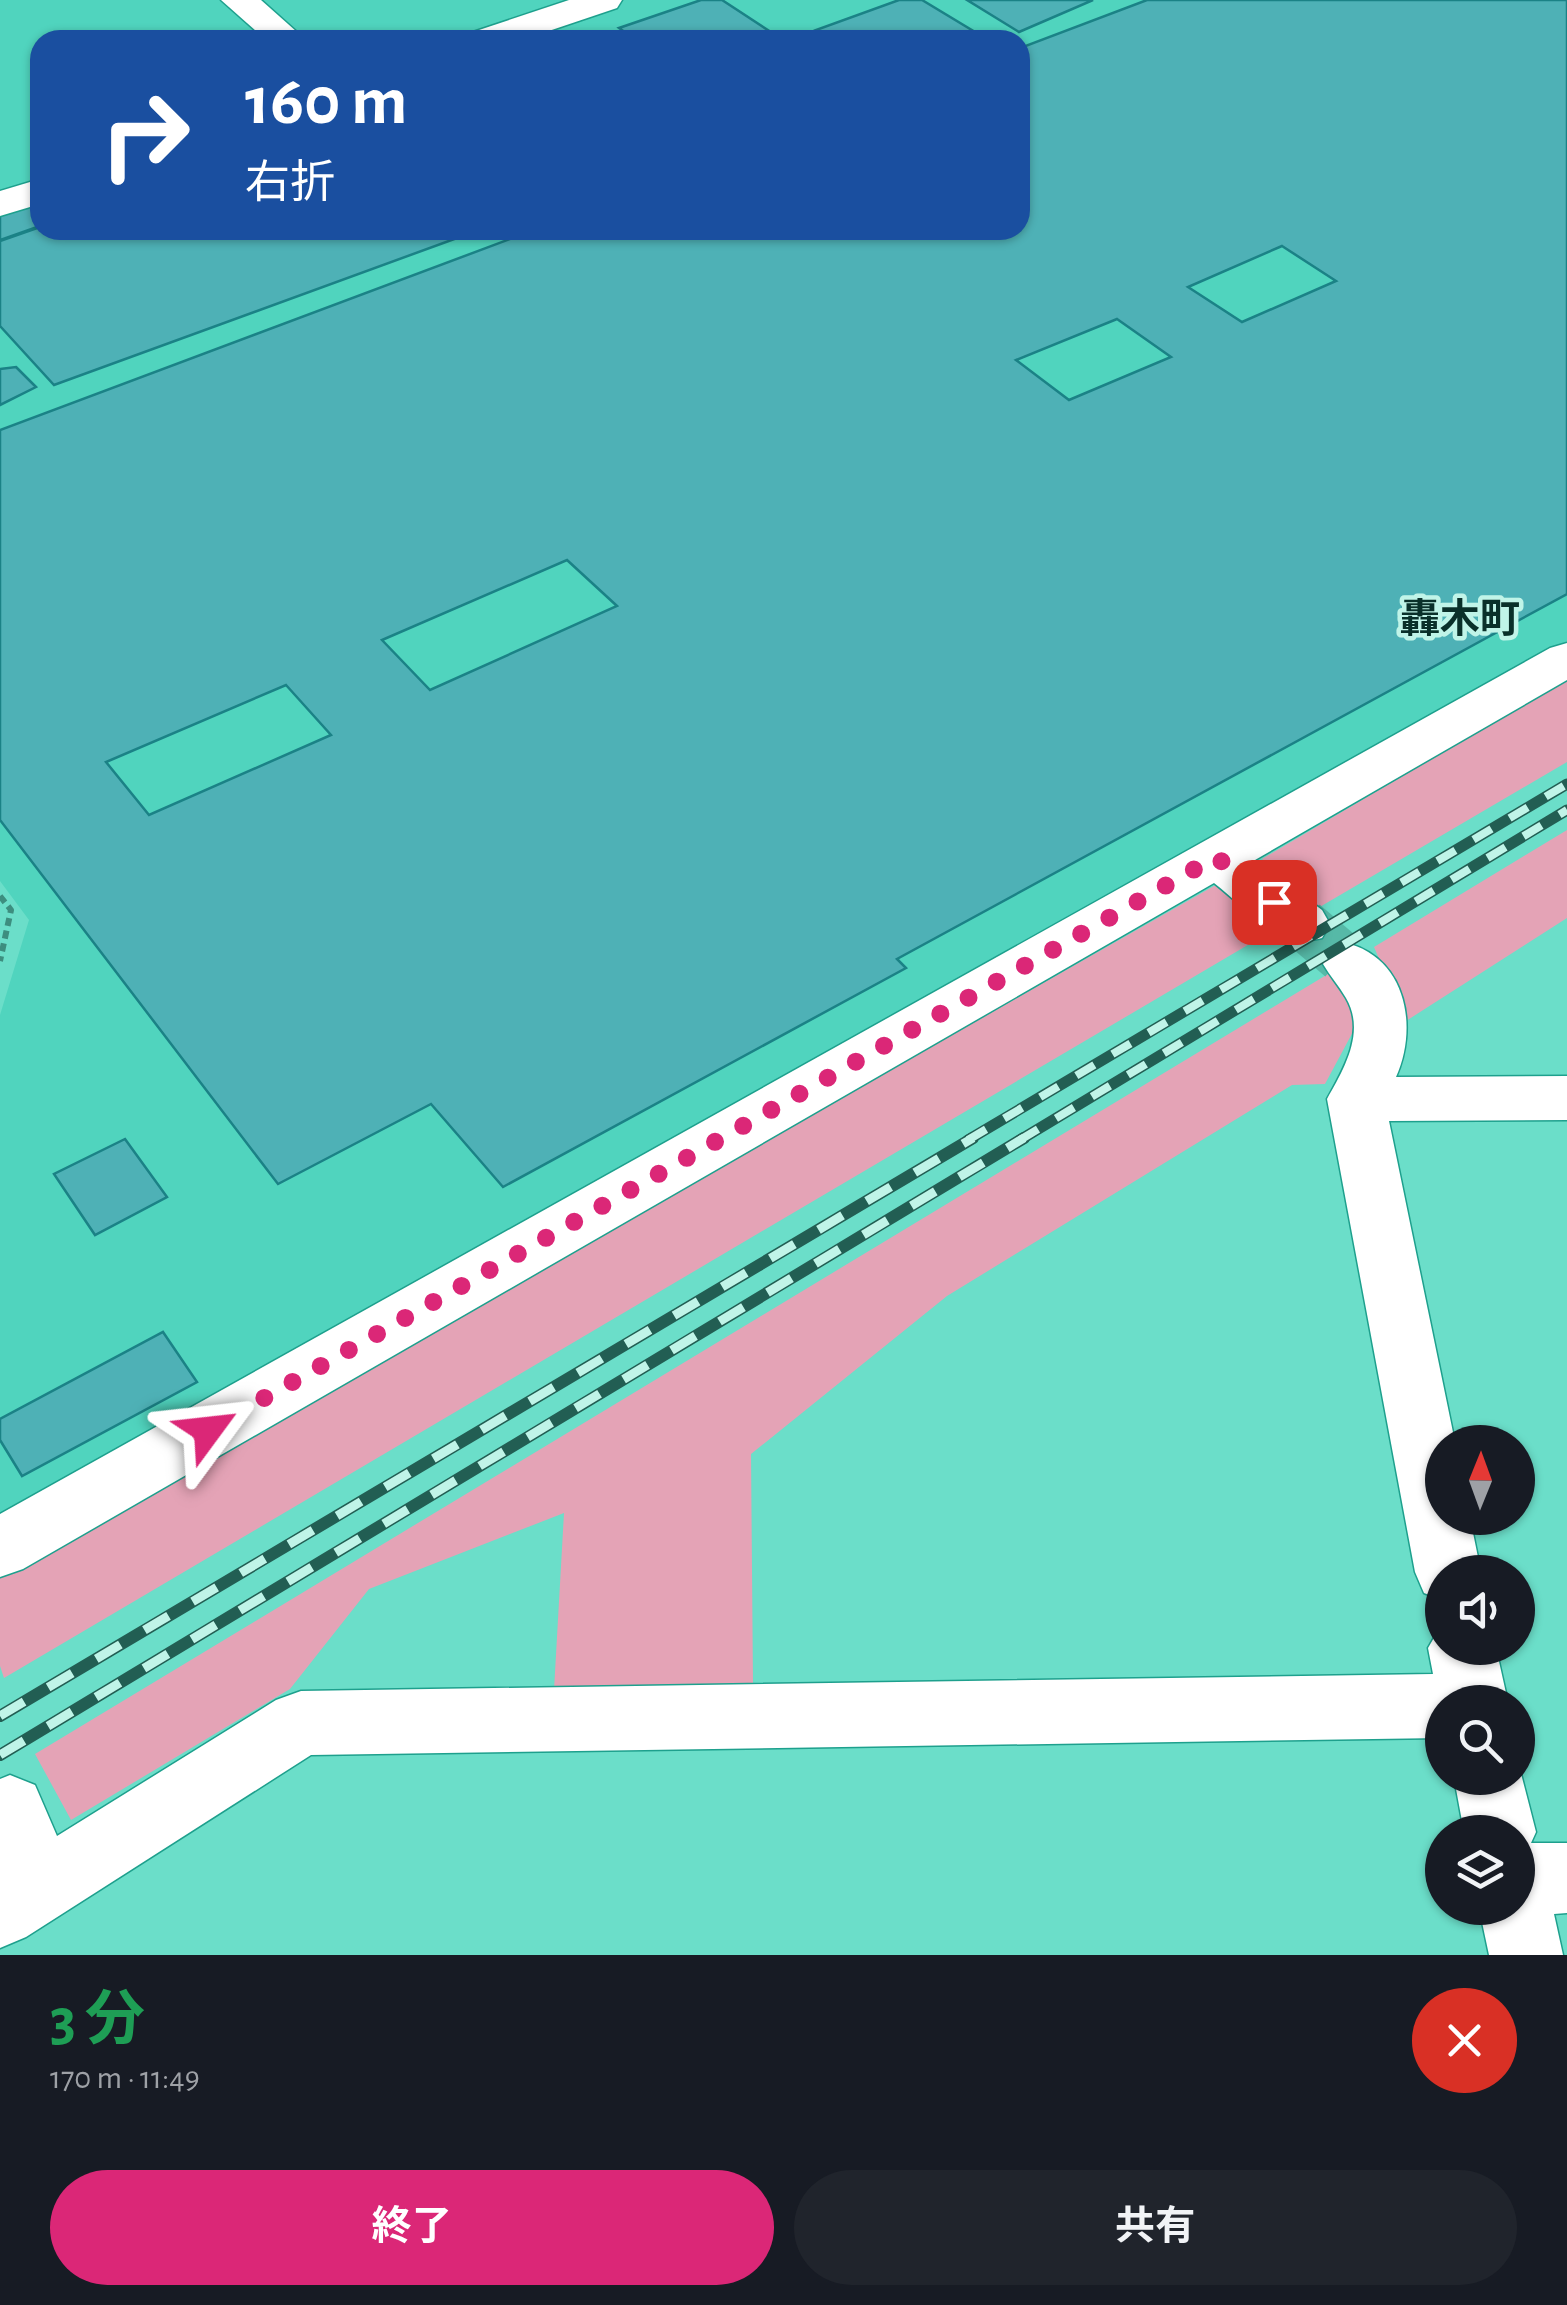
<!DOCTYPE html>
<html lang="ja">
<head>
<meta charset="utf-8">
<style>
	body { margin:0; font-family:"Alegreya Sans","Noto Sans JP",sans-serif; background:#20242c; color:#f1f3f6; height:100vh; display:flex; flex-direction:column; font-size:38px; white-space:nowrap }
	* { box-sizing:border-box; margin:0 }
	p { font-size:32px; color:#9ea1a6 }
	.icon { flex:none; width:55px; height:55px; fill:none; stroke:currentColor; stroke-width:2; stroke-linecap:round; stroke-linejoin:round }
	.map { position:relative; height:1955px; overflow:hidden }
	.drawer { display:flex; flex-direction:column; background:#171b24; flex:1 }
	.drawer>* { flex:none }
	.hud { position:absolute; left:30px; top:30px; width:1000px; height:210px; border-radius:30px; box-shadow:0 2px 8px #0004; background:#1a4fa0; color:#fff; overflow:hidden }
	.needle { width:65px; rotate:1deg }
	.controls { position:absolute; left:1425px; top:1425px; display:grid; gap:20px }
	.controls a { display:grid; place-items:center; width:110px; height:110px; border-radius:50%; background:#171b24; box-shadow:0 2px 8px #0004; font-size:50px }
	.pin { position:absolute; display:grid; place-items:center; width:85px; height:85px; color:#fff; margin:-42px; border-radius:20px; box-shadow:0 5px 15px #0006 }
	.me { position:absolute; width:110px; margin:-55px; rotate:60deg; stroke-linejoin:round; filter:drop-shadow(0 0 8px #0008) }
	.turn { display:flex; align-items:center; gap:35px; height:210px; padding:0 50px; font-size:45px }
	.turn .icon { width:130px; height:130px; stroke-width:2.5 }
	.turn b { display:block; font-size:70px; line-height:85px }
	.round { display:grid; place-items:center; flex:none; width:105px; height:105px; border-radius:52px; background:#20242c }
	.overview { display:flex; align-items:center; justify-content:space-between; height:170px; padding:0 50px }
	h1 { font-size:60px; font-weight:700; line-height:75px; color:#1e9e55 }
	.primary-button { display:flex; gap:20px; margin-top:auto; padding:20px 50px }
	.primary-button a { flex:1; height:115px; border-radius:60px; background:#db2777; color:#fff; font-size:40px; font-weight:700; line-height:115px; text-align:center }
	.primary-button a+a { background:#20242c; color:#f1f3f6 }
	.map>svg:first-child { display:block }
</style>
</head>
<body>
<div class="map">
<svg width="1567" height="1955" viewBox="0 0 1567 1955">
	<rect width="100%" height="100%" fill="#6bdec9"/>
	<path fill="#50d4be" fill-rule="evenodd" d="M0 0H1567V641L0 1523V1015L29 920 0 881ZM40 40H1020V230H40Z"/>
	<g fill="#e4a3b6">
		<path d="M1567 679V762L1318 908 1262 859Z"/>
		<path d="M1567 830V918L1406 1021 1374 947Z"/>
		<path d="M1221 882 1280 926 4 1678 0 1666V1576Z"/>
		<path d="M1333 971 1362 1015 1325 1084 1292 1085 947 1296 751 1454 753 1684 554 1690 564 1513 369 1589 290 1689 71 1820 35 1754Z"/>
	</g>
	<g fill="#4eb1b6" stroke="#1b8286" stroke-width="2.5" fill-rule="evenodd">
		<path d="M701 0H722L783 40H636L619 28Z"/>
		<path d="M899 0H922L980 35 967 40H801L821 33 816 30Z"/>
		<path d="M967 0H1093L1019 32Z"/>
		<path d="M1147 0H1567V594L897 959 906 968 503 1187 431 1104 278 1184 0 820V430L534 230H1020V48ZM1282 246 1336 281 1242 322 1188 287ZM1117 319 1171 357 1069 400 1016 360ZM567 560 617 606 430 690 382 640ZM286 685 331 735 149 815 106 762Z"/>
		<path d="M40 196V226L0 240V209Z"/>
		<path d="M40 227V230H479L54 385 0 326V241Z"/>
		<path d="M16 367 36 387 0 405V369Z"/>
		<path d="M125 1139 167 1197 95 1235 54 1174Z"/>
		<path d="M163 1332 197 1382 22 1476 0 1440V1419Z"/>
	</g>
	<g fill="none" stroke-linecap="round" stroke-linejoin="round">
		<path stroke="#56b9a7" stroke-width="51" stroke-dasharray="51 26" stroke-linecap="butt" d="M1303 924 1350 964"/>
		<defs>
			<g id="minor">
				<path d="M221 0H261L306 40H266Z"/>
				<path d="M569 0H622L617 8 522 40H468L473 32Z"/>
				<path d="M40 179V204L0 216V191Z"/>
				<path d="M1567 643V680L1255 860 1322 910 1330 924 1322 938C1280 950 1246 908 1214 883L23 1569 0 1577V1514L1550 648Z"/>
				<path d="M1350 944C1407 961 1418 1028 1396 1077L1567 1076V1120L1389 1121 1455 1442H1442V1518H1470L1481 1572H1442V1600L1424 1593 1415 1572 1327 1099C1344 1069 1366 1032 1346 998 1339 986 1330 976 1323 964L1331 950Z"/>
				<path d="M1442 1624V1648H1496L1508 1702H1442V1738L311 1755 26 1937 0 1948V1779L10 1775 35 1785 57 1836 276 1700 301 1691 1433 1674 1428 1648Z"/>
				<path d="M1518 1762 1536 1832 1531 1843H1567V1913L1554 1914 1563 1955H1489L1479 1908H1518V1832H1464L1454 1778H1518Z"/>
			</g>
		</defs>
		<use href="#minor" stroke="#1ea08d" stroke-width="3"/>
		<path stroke="#3d8e7f" stroke-width="6" stroke-dasharray="8 5" stroke-linecap="butt" d="M0 896 11 910 0 961"/>
		<use href="#minor" fill="#fff" fill-rule="evenodd"/>
		<defs>
			<g id="rail-far1">
				<path d="M968 1140 1567 784"/>
				<path d="M1020 1140 1567 810"/>
			</g>
			<g id="rail">
				<path d="M0 1716 973 1138"/>
				<path d="M0 1755 1024 1138"/>
			</g>
		</defs>
		<use href="#rail-far1" stroke="#225e53" stroke-width="11"/>
		<use href="#rail" stroke="#225e53" stroke-width="12"/>
		<use href="#rail-far1" stroke="#c0f4e8" stroke-width="8" stroke-dasharray="21" stroke-linecap="butt"/>
		<use href="#rail" stroke="#c0f4e8" stroke-width="9" stroke-dasharray="28" stroke-linecap="butt"/>
	</g>
	<g fill="none" stroke-linecap="round" stroke-linejoin="round">
		<path stroke="#db2777" stroke-width="18" stroke-dasharray="0 32.4" d="M208 1430 1216 857 1274 902"/>
	</g>
	<g text-anchor="middle" stroke-width="9" stroke-linejoin="round" paint-order="stroke">
		<g font-size="40" font-weight="bold" fill="#0a302a" stroke="#c0f4e8">
			<text x="1460" y="632">轟木町</text>
		</g>
	</g>
</svg>
<div class="controls">
<a><svg class="needle" viewBox="-14 -14 28 28"><path d="M0-13l5 13h-10z" fill="#e53935"/><path d="M0 13l5-13h-10z" fill="#9ea1a6"/></svg></a>
<a><svg class="icon" aria-label="sound" viewBox="0 0 24 24"><path d="M4 9h4l5-4v14l-5-4H4zM17 9q2 3 0 6"/></svg></a>
<a><svg class="icon" aria-label="search" viewBox="0 0 24 24"><circle cx="10" cy="10" r="6"/><path d="M15 15l6 6"/></svg></a>
<a><svg class="icon" aria-label="layers" viewBox="0 0 24 24"><path d="M12 4l9 5-9 5-9-5zM3 14l9 5 9-5"/></svg></a>
</div>
<div class="pin" style="left:1274px;top:902px;background:#d93025"><svg class="icon" aria-label="arrive" viewBox="0 0 24 24"><path d="M6 21V4h12l-3 4 3 4H6"/></svg></div>
<svg class="me" style="left:208px;top:1430px" viewBox="-20 -20 40 40"><path d="M0-17L14 15 0 8-14 15z" fill="#db2777" stroke="#fff" stroke-width="4"/></svg>
<div class="hud">
<div class="turn"><svg class="icon" aria-label="right" viewBox="0 0 24 24"><path d="M7 20v-9h11M14 6l5 5-5 5"/></svg><div><b>160 m</b>右折</div></div>
</div>
</div>
<section class="drawer">
<div class="overview"><div><h1>3 分</h1><p>170 m · 11:49</p></div><a class="round" style="background:#d93025;color:#fff"><svg class="icon" aria-label="close" viewBox="0 0 24 24"><path d="M6 6l12 12M18 6L6 18"/></svg></a></div>
<div class="primary-button"><a>終了</a><a>共有</a></div>
</section>
</body>
</html>
